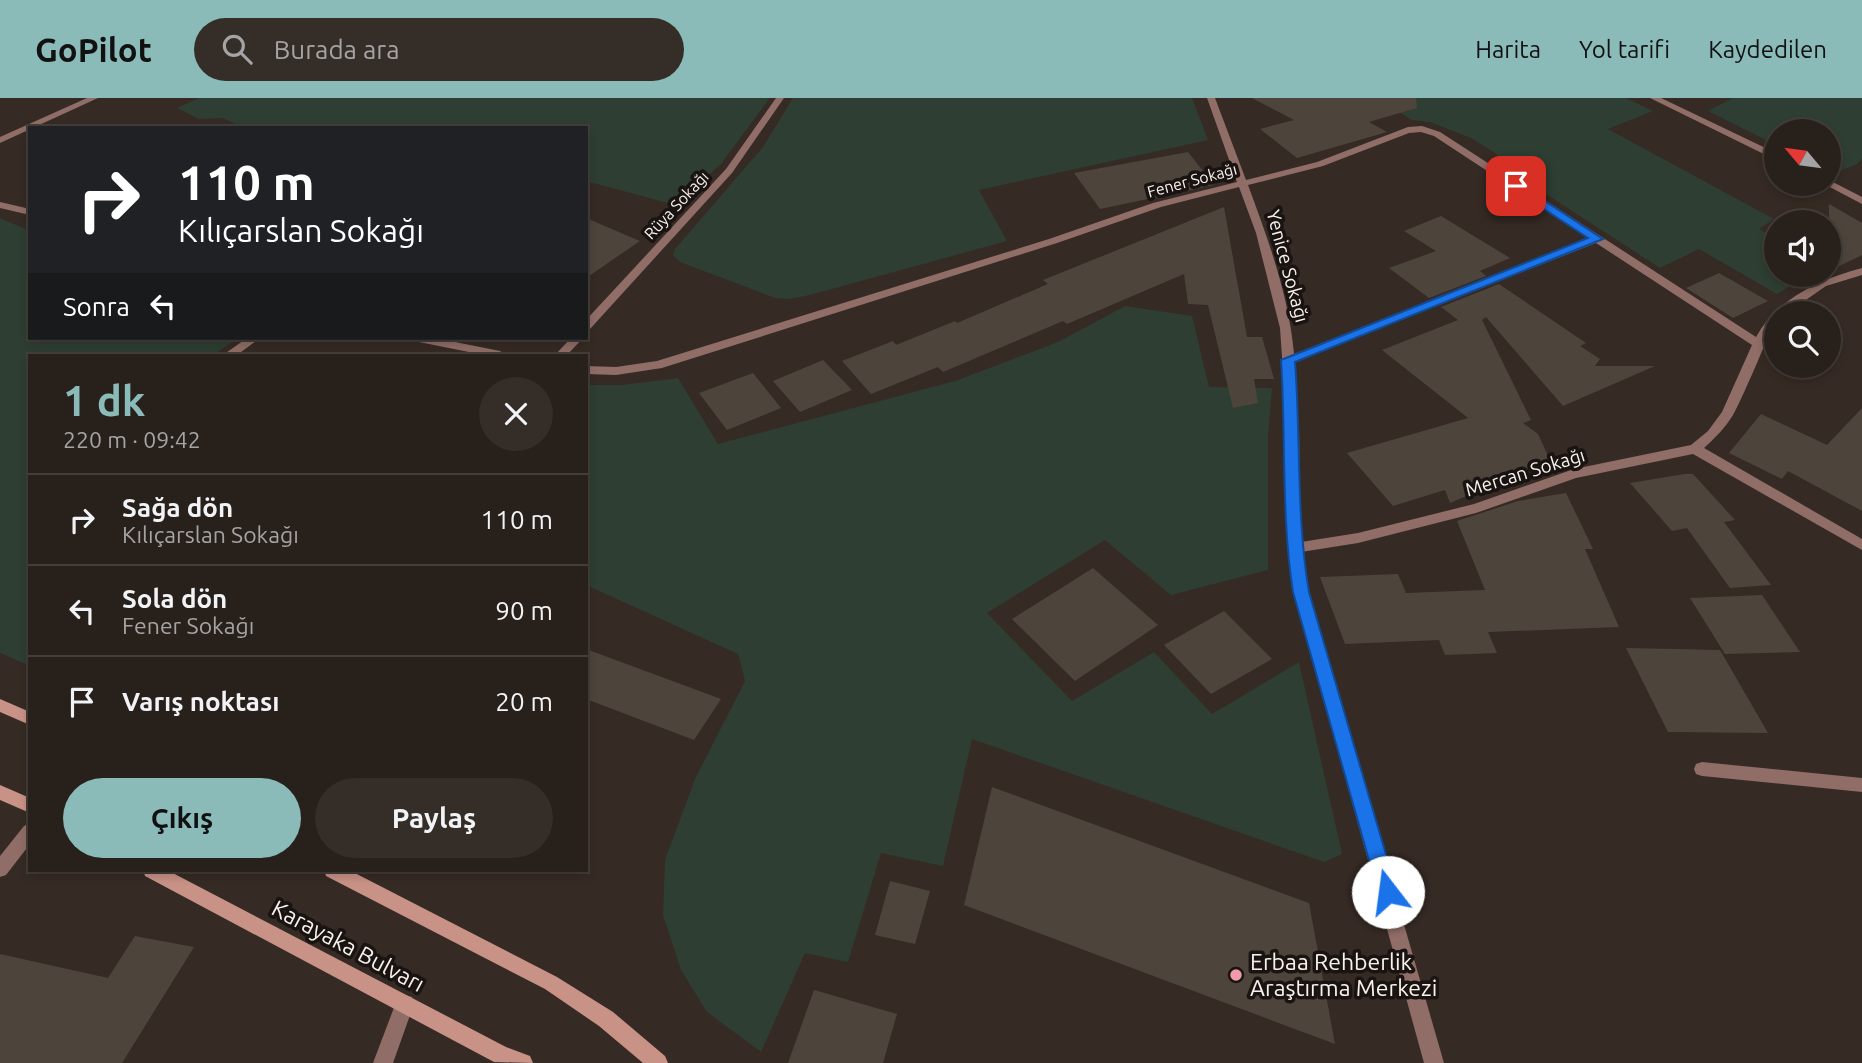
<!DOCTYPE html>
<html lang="tr">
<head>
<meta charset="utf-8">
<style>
	body { margin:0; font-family:Ubuntu,sans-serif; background:#342d28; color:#f1f3f6; height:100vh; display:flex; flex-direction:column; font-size:26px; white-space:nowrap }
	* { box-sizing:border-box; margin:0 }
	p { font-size:23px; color:#a5a3a3 }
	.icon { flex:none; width:38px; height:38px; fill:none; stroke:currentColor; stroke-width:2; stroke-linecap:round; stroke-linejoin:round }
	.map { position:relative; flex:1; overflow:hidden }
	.side { position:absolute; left:28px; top:256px; width:560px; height:518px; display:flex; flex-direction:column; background:#28201b; border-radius:0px; box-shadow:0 4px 10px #0003,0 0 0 2px #443e3a }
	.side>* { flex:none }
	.top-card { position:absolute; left:28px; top:28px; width:560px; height:214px; border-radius:0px; box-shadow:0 4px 10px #0003,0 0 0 2px #443e3a; background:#202124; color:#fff; overflow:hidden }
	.needle { width:46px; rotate:299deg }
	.tools { position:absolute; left:1764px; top:21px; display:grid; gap:14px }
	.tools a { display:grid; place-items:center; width:77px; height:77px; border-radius:50%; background:#28201b; box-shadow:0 4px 10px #0003,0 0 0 2px #443e3a; font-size:35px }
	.pin { position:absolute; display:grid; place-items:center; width:60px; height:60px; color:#fff; margin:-30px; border-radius:14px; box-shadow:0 4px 10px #0006 }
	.me { position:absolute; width:77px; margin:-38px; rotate:345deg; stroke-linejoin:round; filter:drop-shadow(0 0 5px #0008) }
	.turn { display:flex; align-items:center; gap:24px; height:147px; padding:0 35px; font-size:32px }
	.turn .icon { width:91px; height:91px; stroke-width:2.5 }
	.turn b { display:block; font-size:49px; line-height:60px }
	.then { display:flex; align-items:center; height:66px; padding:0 35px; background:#0003; gap:14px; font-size:26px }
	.round { display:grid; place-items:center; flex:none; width:74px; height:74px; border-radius:37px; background:#342d28 }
	.headline { display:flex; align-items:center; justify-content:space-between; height:119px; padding:0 35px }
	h1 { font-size:42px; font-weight:700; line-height:52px; color:#8bbbb9 }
	.primary-button { display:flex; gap:14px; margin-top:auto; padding:14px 35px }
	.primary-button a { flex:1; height:80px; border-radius:42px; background:#8bbbb9; color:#111; font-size:28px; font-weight:700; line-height:80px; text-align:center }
	.primary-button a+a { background:#342d28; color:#f1f3f6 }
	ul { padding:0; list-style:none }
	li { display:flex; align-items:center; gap:21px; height:91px; padding:0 35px; border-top:2px solid #443e3a }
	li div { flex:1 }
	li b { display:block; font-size:26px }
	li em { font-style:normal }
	header { display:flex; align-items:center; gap:42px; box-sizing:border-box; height:98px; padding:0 35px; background:#8bbbb9; color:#111 }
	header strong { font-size:33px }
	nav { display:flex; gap:38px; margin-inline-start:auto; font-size:24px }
	.search { width:490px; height:63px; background:#342d28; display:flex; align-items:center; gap:18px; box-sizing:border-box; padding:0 24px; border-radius:38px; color:#a5a3a3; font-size:26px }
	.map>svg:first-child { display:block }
</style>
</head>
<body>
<header>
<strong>GoPilot</strong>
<div class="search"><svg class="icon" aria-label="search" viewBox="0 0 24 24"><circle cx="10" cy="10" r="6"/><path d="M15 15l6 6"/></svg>Burada ara</div>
<nav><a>Harita</a><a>Yol tarifi</a><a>Kaydedilen</a></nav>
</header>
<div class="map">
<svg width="1862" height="965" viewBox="0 0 1862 965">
	<rect width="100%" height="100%" fill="#362a24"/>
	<g fill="#2e3e32">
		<path d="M199 0H770L721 66 675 107 586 83V30H243L223 20 199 21 177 10Z"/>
		<path d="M793 0H1192L1208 42 979 92 1007 143 810 197 789 201 775 200 680 164 673 157 675 151 763 49Z"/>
		<path d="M1378 0H1626L1653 13 1608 31 1774 121 1759 131 1776 142V177H1808L1777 196 1699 151 1660 170 1512 74 1495 55 1471 40 1430 24 1412 22Z"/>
		<path d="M1733 0H1862V61L1857 66 1835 75 1829 72V33H1776V47L1708 13Z"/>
		<path d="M0 120 30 133V240H238L213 257H30V568L0 555Z"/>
		<path d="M1125 208 1192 218 1209 289 1272 290 1268 337V472L1171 497 1105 442 987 515 1072 603 1154 554 1212 616 1299 564 1342 756 1324 764 972 641 943 768 881 755 848 864 805 855 761 954 707 914 681 872 663 817 665 762 695 681 745 583 738 556 586 487V287H623L678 280 718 346 955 283 1058 244Z"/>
	</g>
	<g fill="#4d453b">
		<path d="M1252 0H1416L1417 10 1369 24 1387 34 1297 60 1260 31 1294 22Z"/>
		<path d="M1188 54 1214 87 1100 111 1074 75Z"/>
		<path d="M1829 106 1862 125V157L1829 173Z"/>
		<path d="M1224 109 1247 239H1262L1274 281H1254L1258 305 1233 310 1208 207 1188 206 1184 176 1067 226 1063 223 943 274 938 269 871 296 842 263 893 243 896 247 955 223 957 225 1048 186 1043 182Z"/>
		<path d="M1441 118 1510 160 1480 173 1486 178 1429 200 1389 170 1436 153 1404 133Z"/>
		<path d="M586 120 640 143 586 180Z"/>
		<path d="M1719 175 1768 203 1733 220 1686 190Z"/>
		<path d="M1499 186 1586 245 1580 248 1600 261 1595 268H1655L1563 308 1486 219 1482 222 1531 322 1523 325 1538 336 1550 362 1450 405 1445 392 1393 408 1347 355 1468 320 1382 252 1458 222 1441 209Z"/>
		<path d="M823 262 852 292 800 314 773 283Z"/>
		<path d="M753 275 781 310 727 332 699 295Z"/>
		<path d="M1862 310V413L1788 373 1782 381 1729 355 1761 316 1827 347Z"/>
		<path d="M1685 376H1693L1735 422 1724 424 1771 487 1730 490 1687 430 1672 433 1630 385Z"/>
		<path d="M1566 395 1593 451H1585L1619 529 1488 534 1497 555 1445 557 1439 542 1345 546 1320 479 1398 476 1406 495 1485 492 1457 423 1518 403Z"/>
		<path d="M1093 470 1158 527 1075 583 1012 521Z"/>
		<path d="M1762 497 1800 554 1725 556 1690 500Z"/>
		<path d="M1224 513 1272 561 1211 596 1164 547Z"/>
		<path d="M1626 550 1720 552 1768 635 1668 634Z"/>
		<path d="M586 551 721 601 694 642 586 601Z"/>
		<path d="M992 689 1309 805 1335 946 964 807Z"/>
		<path d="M890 783 930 793 915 846 875 837Z"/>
		<path d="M135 838 194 849 122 965H0V856L108 880Z"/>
		<path d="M814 892 897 916 883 965H788Z"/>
	</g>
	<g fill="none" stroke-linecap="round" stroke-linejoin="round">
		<g fill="#906e67" fill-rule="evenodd">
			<path d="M87 0H98L0 45V39Z"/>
			<path d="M776 0H784L732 75 590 231 586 232V222L726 71Z"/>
			<path d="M1207 0H1215L1246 82 1317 64 1408 29 1422 28 1440 34 1756 239C1777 201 1820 181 1862 170V177L1826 188 1787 215H1776C1776 223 1740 306 1733 317 1725 330 1715 340 1704 350L1862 441V452L1693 356 1576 380 1476 415 1358 445 1301 454 1308 494 1444 965H1424L1294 494 1287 450V331L1280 230 1256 135 1239 89 1161 109 1057 145 662 270 616 277 586 276V268L616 269 657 263 1049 141 1153 105 1237 84ZM1421 34 1434 38 1589 140 1294 256C1289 198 1268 141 1248 87L1323 68 1409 35ZM1596 145 1752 247 1722 314 1708 333 1691 347 1574 371 1474 406 1358 435 1301 444 1299 331 1294 264Z"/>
			<path d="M0 104 30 111V117L0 110Z"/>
			<path d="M247 240H260L237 257H223Z"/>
			<path d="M413 240H435L500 253 506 257H484L419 244Z"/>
			<path d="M571 240H583L567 257H555Z"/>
			<path d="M1702 664 1862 680V694L1702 678 1696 676 1694 671 1696 666Z"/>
			<path d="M30 725V746L6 777 0 779V758L24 728Z"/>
			<path d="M405 897 412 899 414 906 393 965H373L398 899Z"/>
		</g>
		<g fill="#906e67" fill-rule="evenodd">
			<path d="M1650 0H1661L1776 55V62Z"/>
			<path d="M1829 82 1862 99V106L1826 87 1829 86Z"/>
		</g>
		<g fill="#c99287" fill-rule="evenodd">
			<path d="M0 601 30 614V627L0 614Z"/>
			<path d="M0 687 30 700V715L0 702Z"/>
			<path d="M143 772H167L506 949 530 958 533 965 494 964 145 778Z"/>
			<path d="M324 772H349L557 879 613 914 665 958 668 965H643L599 928 545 891 326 778Z"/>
		</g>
	</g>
	<path fill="#1a73e8" stroke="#114b97" stroke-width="2" d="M1516 84 1603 141 1295 264C1301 341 1296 418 1309 494L1397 794 1395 801 1388 804 1381 801 1378 794 1293 494C1281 418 1286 339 1281 262L1588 140 1512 90 1510 88Z"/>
	<circle fill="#f29aac" stroke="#191411" stroke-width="2.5" cx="1236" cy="877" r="7"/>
	<g text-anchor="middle" stroke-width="7" stroke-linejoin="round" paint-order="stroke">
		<g font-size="16" fill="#f8f1ec" stroke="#191411">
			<text transform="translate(1192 82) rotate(-15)" y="6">Fener Sokağı</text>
			<text transform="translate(676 107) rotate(-47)" y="6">Rüya Sokağı</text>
		</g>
		<g font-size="19" fill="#f8f1ec" stroke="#191411">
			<text transform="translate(1288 168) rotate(75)" y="7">Yenice Sokağı</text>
			<text transform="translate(1525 374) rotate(-17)" y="7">Mercan Sokağı</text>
		</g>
		<g font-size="23" fill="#f8f1ec" stroke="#191411">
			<text transform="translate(348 848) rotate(28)" y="8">Karayaka Bulvarı</text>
		</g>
		<g font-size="23" fill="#f8f1ec" stroke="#191411" text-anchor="start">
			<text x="1250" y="872">Erbaa Rehberlik<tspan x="1250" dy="26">Araştırma Merkezi</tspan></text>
		</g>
	</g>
</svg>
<div class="tools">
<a><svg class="needle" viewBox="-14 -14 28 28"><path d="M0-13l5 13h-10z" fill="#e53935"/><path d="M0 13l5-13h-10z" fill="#a5a3a3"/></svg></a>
<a><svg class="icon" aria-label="sound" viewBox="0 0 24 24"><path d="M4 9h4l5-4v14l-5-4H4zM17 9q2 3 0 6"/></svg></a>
<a><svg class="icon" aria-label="search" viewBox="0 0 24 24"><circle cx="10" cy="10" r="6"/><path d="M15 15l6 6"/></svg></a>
</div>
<div class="pin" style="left:1516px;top:88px;background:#d93025"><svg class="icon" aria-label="arrive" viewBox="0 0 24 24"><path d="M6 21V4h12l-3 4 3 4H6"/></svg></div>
<svg class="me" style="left:1388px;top:794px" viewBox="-20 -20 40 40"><circle r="19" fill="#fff"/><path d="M0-13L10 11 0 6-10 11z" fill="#1a73e8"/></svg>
<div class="top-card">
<div class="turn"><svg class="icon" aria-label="right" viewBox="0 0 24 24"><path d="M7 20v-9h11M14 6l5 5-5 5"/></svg><div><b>110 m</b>Kılıçarslan Sokağı</div></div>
<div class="then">Sonra<svg class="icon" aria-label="left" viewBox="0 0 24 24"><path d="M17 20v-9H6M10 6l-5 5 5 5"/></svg></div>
</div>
<section class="side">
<div class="headline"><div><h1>1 dk</h1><p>220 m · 09:42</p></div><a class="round"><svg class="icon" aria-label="close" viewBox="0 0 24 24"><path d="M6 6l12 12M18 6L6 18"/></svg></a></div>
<ul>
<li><svg class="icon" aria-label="right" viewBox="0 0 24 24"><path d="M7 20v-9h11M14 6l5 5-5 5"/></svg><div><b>Sağa dön</b><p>Kılıçarslan Sokağı</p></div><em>110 m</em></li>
<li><svg class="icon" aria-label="left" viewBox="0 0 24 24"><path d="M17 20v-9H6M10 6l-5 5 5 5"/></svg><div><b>Sola dön</b><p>Fener Sokağı</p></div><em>90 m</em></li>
<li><svg class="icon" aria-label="arrive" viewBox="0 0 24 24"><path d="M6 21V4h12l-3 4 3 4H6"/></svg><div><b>Varış noktası</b></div><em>20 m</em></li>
</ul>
<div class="primary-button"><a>Çıkış</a><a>Paylaş</a></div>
</section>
</div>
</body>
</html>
